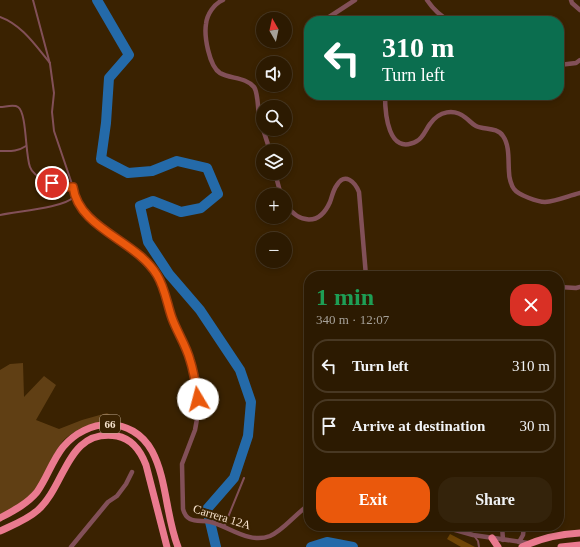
<!DOCTYPE html>
<html lang="en">
<head>
<meta charset="utf-8">
<style>
	body { margin:0; font-family:"Times New Roman",serif; background:#34230b; color:#f1f3f6; height:100vh; display:flex; flex-direction:column; font-size:15px; white-space:nowrap }
	* { box-sizing:border-box; margin:0 }
	p { font-size:13px; color:#a6a199 }
	.icon { flex:none; width:22px; height:22px; fill:none; stroke:currentColor; stroke-width:2; stroke-linecap:round; stroke-linejoin:round }
	.map { position:relative; flex:1; overflow:hidden }
	.details { position:absolute; left:304px; top:271px; width:260px; height:260px; display:flex; flex-direction:column; background:#2c1a01; border-radius:16px; box-shadow:0 2px 6px #0003,0 0 0 1px #483823 }
	.details>* { flex:none }
	.guide { position:absolute; left:304px; top:16px; width:260px; height:84px; border-radius:16px; box-shadow:0 2px 6px #0003,0 0 0 1px #483823; background:#0b6e4f; color:#fff; overflow:hidden }
	.needle { width:26px; rotate:351deg }
	.buttons { position:absolute; left:256px; top:12px; display:grid; gap:8px }
	.buttons a { display:grid; place-items:center; width:36px; height:36px; border-radius:50%; background:#2c1a01; box-shadow:0 2px 6px #0003,0 0 0 1px #483823; font-size:20px }
	.pin { position:absolute; display:grid; place-items:center; width:34px; height:34px; color:#fff; margin:-17px; border:2px solid #fff; border-radius:50%; box-shadow:0 1px 4px #0007 }
	.me { position:absolute; width:44px; margin:-22px; rotate:352deg; stroke-linejoin:round; filter:drop-shadow(0 0 3px #0008) }
	.turn { display:flex; align-items:center; gap:14px; height:84px; padding:0 12px; font-size:18px }
	.turn .icon { width:52px; height:52px; stroke-width:2.5 }
	.turn b { display:block; font-size:28px; line-height:34px }
	.round { display:grid; place-items:center; flex:none; width:42px; height:42px; border-radius:16px; background:#34230b }
	.headline { display:flex; align-items:center; justify-content:space-between; height:68px; padding:0 12px }
	h1 { font-size:24px; font-weight:600; line-height:30px; color:#1e9e55 }
	.primary-button { display:flex; gap:8px; margin-top:auto; padding:8px 12px }
	.primary-button a { flex:1; height:46px; border-radius:16px; background:#ea580c; color:#fff; font-size:16px; font-weight:600; line-height:46px; text-align:center }
	.primary-button a+a { background:#34230b; color:#f1f3f6 }
	ul { padding:0; list-style:none }
	li { display:flex; align-items:center; gap:12px; height:54px; margin:0 8px 6px; padding:0 4px; border:2px solid #483823; border-radius:16px }
	li div { flex:1 }
	li b { display:block; font-size:15px }
	li em { font-style:normal }
	.map>svg:first-child { display:block }
</style>
</head>
<body>
<div class="map">
<svg width="580" height="547" viewBox="0 0 580 547">
	<rect width="100%" height="100%" fill="#3a2201"/>
	<path fill="#603f14" d="M23 363 24 397 44 376 56 385 36 420 59 429 82 420 107 413 121 421C98 423 71 426 58 448 50 461 46 477 37 490 32 497 8 512 0 518V370L10 364Z"/>
	<g fill="none" stroke-linecap="round" stroke-linejoin="round">
		<g stroke="#246aa9" stroke-width="10">
			<path d="M97 0 129 55 109 78 106 123 101 159 128 173 152 171 177 161 207 168 218 194 201 208 181 212 153 201 140 206 148 242 169 274 200 310 240 370 251 402 248 436 234 478 207 509 216 547"/>
			<path d="M311 547 327 542 353 547"/>
		</g>
	</g>
	<path fill="#6f4506" d="M450 534 475 547H461L447 539Z"/>
	<g fill="none" stroke-linecap="round" stroke-linejoin="round">
		<g stroke="#825058" stroke-width="2">
			<path d="M0 17C22 25 35 45 50 63"/>
			<path d="M0 107C5 107 14 104 18 107 27 113 25 154 30 167 32 173 40 178 46 181 55 185 64 188 73 187"/>
			<path d="M0 151C10 151 17 152 26 146"/>
			<path d="M0 215C18 211 63 208 74 197L73 187 54 131 52 112 54 93 50 64 33 0"/>
			<path d="M224 527 244 478"/>
			<path d="M475 537 478 541 479 547"/>
		</g>
		<g stroke="#825058" stroke-width="4.5">
			<path d="M223 0C214 4 207 14 206 24 204 36 209 66 220 73 230 79 246 77 254 87 258 92 258 110 259 117 260 121 262 125 263 129"/>
			<path d="M427 0C433 9 440 16 450 21"/>
			<path d="M571 0 572 3 580 10"/>
			<path d="M323 21 355 0"/>
			<path d="M559 65 576 63 580 60"/>
			<path d="M385 95C385 113 388 157 417 141 423 138 426 129 430 124 439 111 454 108 466 118 470 121 472 124 476 126 484 130 497 127 503 136 510 146 508 161 509 172 509 177 511 185 514 189 518 195 538 202 545 202 557 201 568 196 580 193"/>
			<path d="M263 129 270 151"/>
			<path d="M275 173 281 195"/>
			<path d="M74 197 82 209 92 220 124 243 141 257 157 274 166 294 176 329 190 360 198 399 197 419 195 430 182 464 183 509C184 513 186 517 190 519 196 522 204 520 211 522 230 527 249 544 270 536 284 530 296 513 309 505"/>
			<path d="M285 204C299 223 319 227 330 202 332 197 333 190 337 185 345 172 355 182 359 192L366 276"/>
			<path d="M559 287 576 288 580 287"/>
			<path d="M441 526 473 535 528 543"/>
			<path d="M502 526 503 540"/>
			<path d="M519 542 523 535 524 526"/>
			<path d="M71 547 108 502 117 496 126 484 132 472"/>
		</g>
		<g stroke="#ea7a8f" stroke-width="7">
			<path d="M0 518C13 511 27 504 37 492 47 478 52 461 63 447 87 418 132 415 152 451 167 479 166 517 178 547"/>
			<path d="M0 531C13 525 27 520 38 510 66 485 67 428 117 436 133 439 141 452 146 465L167 547"/>
			<path d="M492 538 498 547"/>
			<path d="M522 547C541 538 559 534 580 533"/>
			<path d="M561 547 580 545"/>
		</g>
	</g>
	<g fill="none" stroke-linecap="round" stroke-linejoin="round">
		<defs>
			<path id="route" d="M52 183 68 187H73C79 229 136 240 157 275 165 288 167 304 172 318 177 332 186 345 190 360 194 372 196 386 198 399"/>
		</defs>
		<use href="#route" stroke="#983908" stroke-width="10"/>
		<use href="#route" stroke="#ea580c" stroke-width="7"/>
	</g>
	<g text-anchor="middle" stroke-width="4" stroke-linejoin="round" paint-order="stroke">
		<rect fill="#3a2201" stroke="#bea990" stroke-width="1" x="100" y="415" width="20" height="18" rx="3"/>
		<g font-size="11" font-weight="bold" fill="#f7e3cd">
			<text x="110" y="428">66</text>
		</g>
		<g font-size="12" fill="#f7e3cd" stroke="#3a2201">
			<text transform="translate(222 517) rotate(17)" y="4">Carrera 12A</text>
		</g>
	</g>
</svg>
<div class="buttons">
<a><svg class="needle" viewBox="-14 -14 28 28"><path d="M0-13l5 13h-10z" fill="#e53935"/><path d="M0 13l5-13h-10z" fill="#a6a199"/></svg></a>
<a><svg class="icon" aria-label="sound" viewBox="0 0 24 24"><path d="M4 9h4l5-4v14l-5-4H4zM17 9q2 3 0 6"/></svg></a>
<a><svg class="icon" aria-label="search" viewBox="0 0 24 24"><circle cx="10" cy="10" r="6"/><path d="M15 15l6 6"/></svg></a>
<a><svg class="icon" aria-label="layers" viewBox="0 0 24 24"><path d="M12 4l9 5-9 5-9-5zM3 14l9 5 9-5"/></svg></a>
<a>+</a>
<a>−</a>
</div>
<div class="pin" style="left:52px;top:183px;background:#d93025"><svg class="icon" aria-label="arrive" viewBox="0 0 24 24"><path d="M6 21V4h12l-3 4 3 4H6"/></svg></div>
<svg class="me" style="left:198px;top:399px" viewBox="-20 -20 40 40"><circle r="19" fill="#fff"/><path d="M0-13L10 11 0 6-10 11z" fill="#ea580c"/></svg>
<div class="guide">
<div class="turn"><svg class="icon" aria-label="left" viewBox="0 0 24 24"><path d="M17 20v-9H6M10 6l-5 5 5 5"/></svg><div><b>310 m</b>Turn left</div></div>
</div>
<section class="details">
<div class="headline"><div><h1>1 min</h1><p>340 m · 12:07</p></div><a class="round" style="background:#d93025;color:#fff"><svg class="icon" aria-label="close" viewBox="0 0 24 24"><path d="M6 6l12 12M18 6L6 18"/></svg></a></div>
<ul>
<li><svg class="icon" aria-label="left" viewBox="0 0 24 24"><path d="M17 20v-9H6M10 6l-5 5 5 5"/></svg><div><b>Turn left</b></div><em>310 m</em></li>
<li><svg class="icon" aria-label="arrive" viewBox="0 0 24 24"><path d="M6 21V4h12l-3 4 3 4H6"/></svg><div><b>Arrive at destination</b></div><em>30 m</em></li>
</ul>
<div class="primary-button"><a>Exit</a><a>Share</a></div>
</section>
</div>
</body>
</html>
